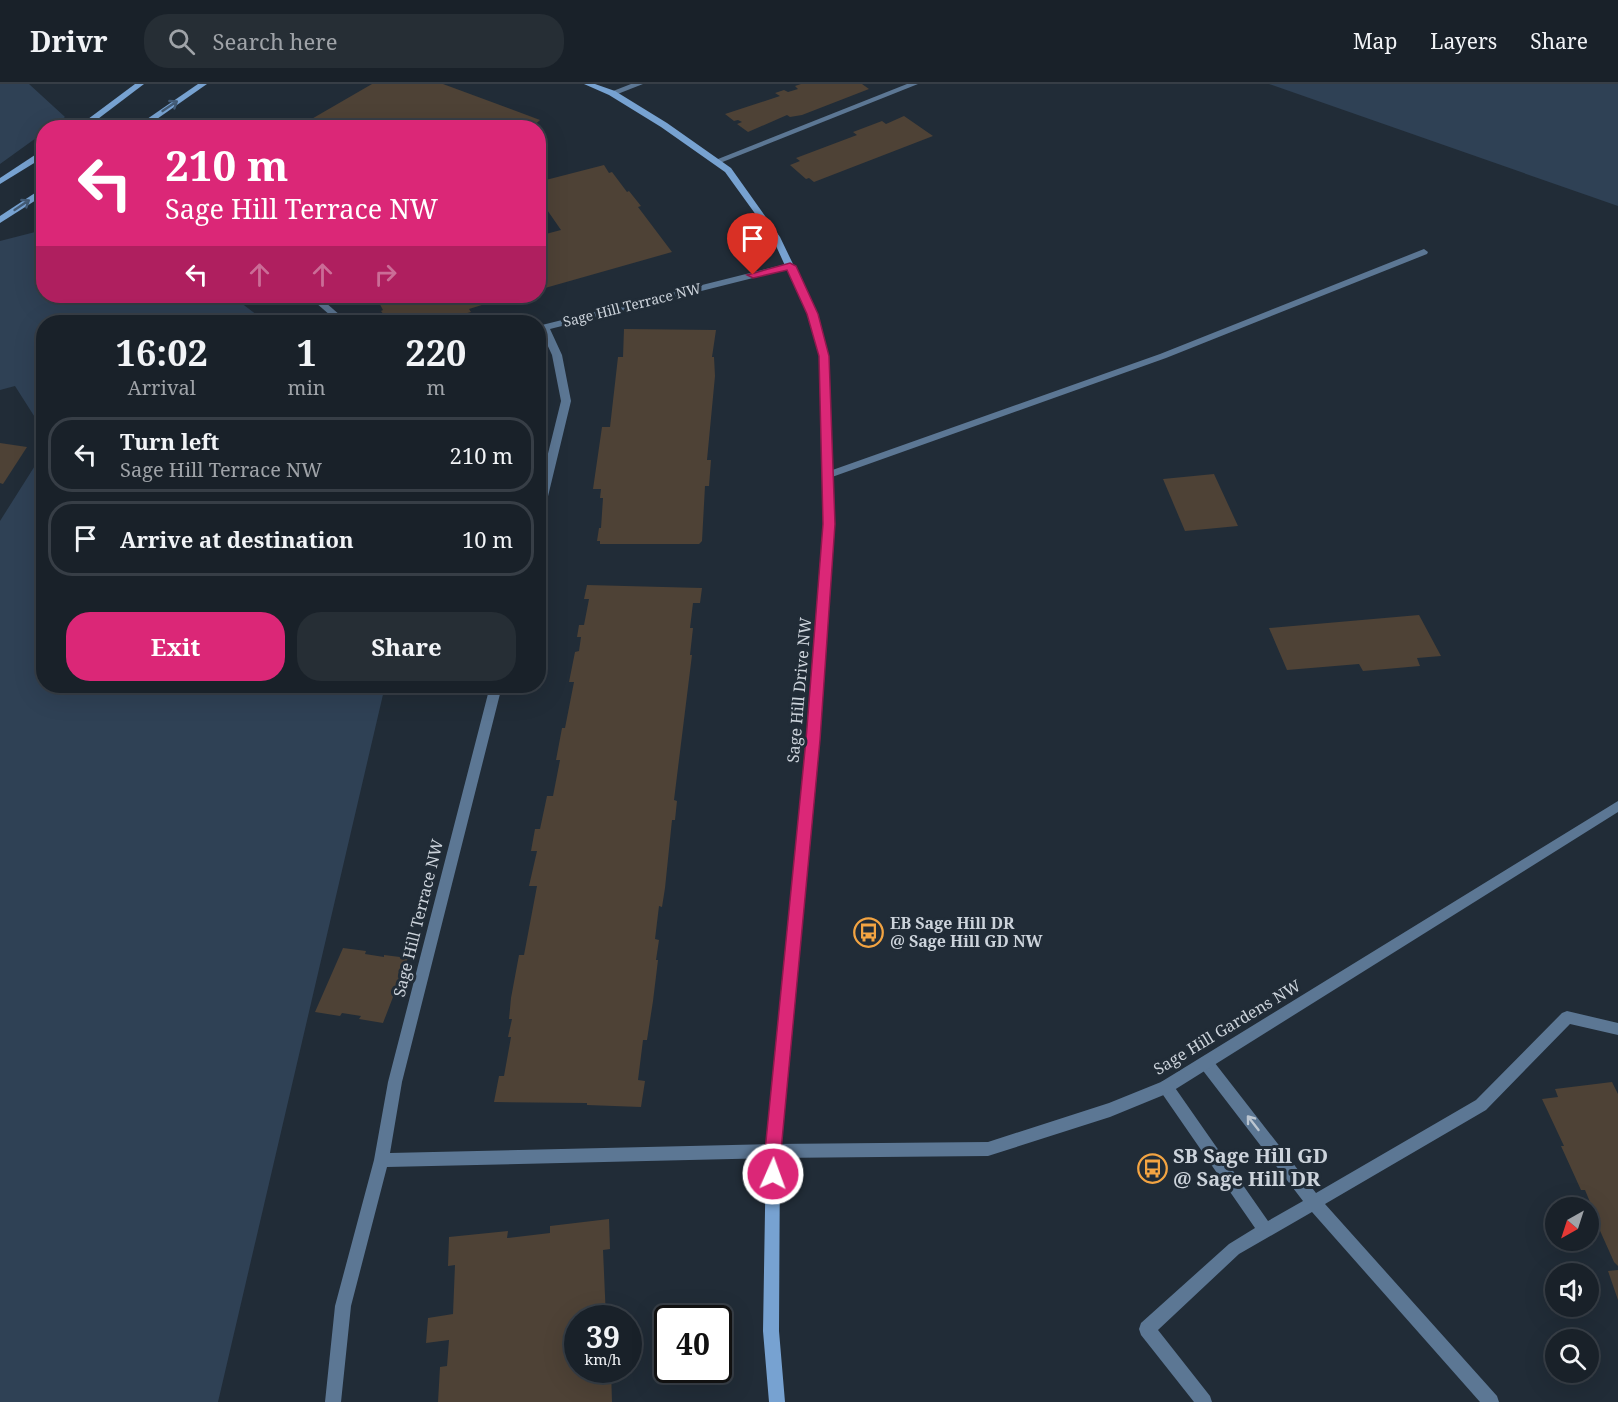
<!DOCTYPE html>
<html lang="en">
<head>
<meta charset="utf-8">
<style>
	body { margin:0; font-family:"Noto Serif",serif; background:#262e35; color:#f1f3f6; height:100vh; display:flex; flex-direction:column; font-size:22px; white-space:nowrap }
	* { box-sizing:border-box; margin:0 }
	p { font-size:20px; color:#9fa3a8 }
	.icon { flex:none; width:33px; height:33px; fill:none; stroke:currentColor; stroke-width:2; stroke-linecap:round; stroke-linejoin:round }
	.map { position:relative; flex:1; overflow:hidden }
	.side { position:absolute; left:36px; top:231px; width:510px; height:378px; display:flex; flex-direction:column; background:#192129; border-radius:24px; box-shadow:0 6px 24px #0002,0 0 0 2px #373e46 }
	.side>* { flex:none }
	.guide { position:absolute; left:36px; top:36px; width:510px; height:183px; border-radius:24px; box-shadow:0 6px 24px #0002,0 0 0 2px #373e46; background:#db2777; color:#fff; overflow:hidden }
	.needle { width:39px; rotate:219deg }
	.fabs { position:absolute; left:1545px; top:1113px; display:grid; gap:12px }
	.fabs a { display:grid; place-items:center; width:54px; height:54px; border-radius:50%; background:#192129; box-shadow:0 6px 24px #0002,0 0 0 2px #373e46; font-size:30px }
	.speed { position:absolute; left:564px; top:1221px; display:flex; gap:12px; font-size:30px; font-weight:700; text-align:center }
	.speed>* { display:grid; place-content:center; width:78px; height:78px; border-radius:50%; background:#192129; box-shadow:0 6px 24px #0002,0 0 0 2px #373e46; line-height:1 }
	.speed small { font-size:15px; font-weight:400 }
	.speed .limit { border:3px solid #111; border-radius:9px; background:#fff; color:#111 }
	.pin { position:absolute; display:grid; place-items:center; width:51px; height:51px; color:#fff; margin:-62px -26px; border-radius:50% 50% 50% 0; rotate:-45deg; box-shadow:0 0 6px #0007 }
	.pin .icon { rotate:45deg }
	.me { position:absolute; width:66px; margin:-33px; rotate:2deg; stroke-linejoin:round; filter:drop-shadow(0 0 4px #0008) }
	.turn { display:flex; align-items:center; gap:21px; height:126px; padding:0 30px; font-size:27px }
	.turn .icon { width:78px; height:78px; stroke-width:2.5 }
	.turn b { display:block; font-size:42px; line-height:51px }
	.lanes { display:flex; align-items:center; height:57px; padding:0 30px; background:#0003; justify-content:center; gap:30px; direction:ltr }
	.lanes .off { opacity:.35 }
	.eta { display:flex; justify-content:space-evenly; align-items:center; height:102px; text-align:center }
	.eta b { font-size:36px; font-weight:700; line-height:42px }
	.action { display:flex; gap:12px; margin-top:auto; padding:12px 30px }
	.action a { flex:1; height:69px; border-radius:24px; background:#db2777; color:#fff; font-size:24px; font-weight:700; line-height:69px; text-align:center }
	.action a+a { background:#262e35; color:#f1f3f6 }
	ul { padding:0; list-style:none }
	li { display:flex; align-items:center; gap:18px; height:75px; margin:0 12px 9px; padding:0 18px; border:3px solid #373e46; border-radius:24px }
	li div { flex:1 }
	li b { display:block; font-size:22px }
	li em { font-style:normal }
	header { display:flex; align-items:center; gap:36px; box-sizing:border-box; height:84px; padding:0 30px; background:#192129; border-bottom:2px solid #373e46 }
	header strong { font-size:28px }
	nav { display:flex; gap:33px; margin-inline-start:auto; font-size:21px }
	.search { width:420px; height:54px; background:#262e35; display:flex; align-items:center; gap:15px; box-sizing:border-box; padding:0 21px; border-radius:24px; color:#9fa3a8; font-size:22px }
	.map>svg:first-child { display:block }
</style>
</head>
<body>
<header>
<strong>Drivr</strong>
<div class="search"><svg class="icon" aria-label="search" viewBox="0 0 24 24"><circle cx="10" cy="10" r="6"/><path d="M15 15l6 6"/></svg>Search here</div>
<nav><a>Map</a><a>Layers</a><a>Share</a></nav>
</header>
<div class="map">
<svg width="1618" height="1318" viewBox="0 0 1618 1318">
	<rect width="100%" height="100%" fill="#212c37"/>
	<g fill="#2f4155">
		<path d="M0 0H29L65 33 52 43 44 44 43 49 0 80Z"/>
		<path d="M1269 0H1618V122Z"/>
		<path d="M43 146 44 212H232L266 238H44L43 346 15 302 0 306V157Z"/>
		<path d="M43 369 44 602H385L218 1318H0V437Z"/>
	</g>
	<g fill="#4e4236">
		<path d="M372 0H443L540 36 531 44H417L402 38 392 44H296Z"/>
		<path d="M801 0H862L869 5 802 31 790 33 787 31 748 48 737 40 742 38 738 36 734 37 725 30 780 12 775 9 784 6 788 8 798 5 795 2Z"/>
		<path d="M904 32 933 52 814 98 809 94 806 95 790 81 800 77 796 74 857 51 853 48 882 37 886 40Z"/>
		<path d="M604 81 609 89 612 88 627 108 629 107 641 122 638 123 672 168 538 206V152L561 146 543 120 538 110V98Z"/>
		<path d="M373 212H511L469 225 471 228 450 234 449 231 436 235 433 231 409 238H389L381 227 383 226 376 213Z"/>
		<path d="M624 245 716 246 712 273H714L715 292 707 376H711L709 402H705L702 457 699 460H600V457H597L599 444H601L603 414H600L601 405H593L602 343H610L618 273H623Z"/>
		<path d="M0 359 27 363 3 400 0 399Z"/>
		<path d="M1214 390 1238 442 1185 447 1163 395Z"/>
		<path d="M587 501 702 504 700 519H693L690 544H693L690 571H692L674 716 677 717 675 736H672L665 804 662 823 659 822 655 855 659 856 656 876H658L653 917 647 956H643L638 996 645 997 641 1023 587 1021V1019L494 1018 499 992H504L511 953H508L512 935H509L511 914 519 871H524L537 802H529L537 767H531L535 745H540L547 712H553L560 676H556L562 644H565L574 598H569L575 568 579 567 581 553H577L579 541H584L589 515H584Z"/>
		<path d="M1419 531 1441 572 1417 574 1420 582 1363 587 1359 580 1287 586 1269 544Z"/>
		<path d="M343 864 366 867 365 870 384 873V871L408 874 383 939 359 935 361 932 342 929 340 932 315 928Z"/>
		<path d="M1612 998 1618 1010V1182L1614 1178 1593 1131 1595 1130 1585 1106H1581L1561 1062H1564L1542 1015 1558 1013 1555 1005Z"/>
		<path d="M609 1135 610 1165 603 1166 606 1234H578V1286H611L612 1318H438L440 1283 447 1282 449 1256 426 1259 428 1234 453 1230 455 1181 448 1182 449 1153 508 1147 507 1154 550 1149V1142Z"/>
		<path d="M1618 1186V1216L1608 1187Z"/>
	</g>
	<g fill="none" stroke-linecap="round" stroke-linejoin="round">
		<g fill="#5c7794" fill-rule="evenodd">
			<path d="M631 0H643L615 11 608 9Z"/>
			<path d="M907 0H918L720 79 713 77Z"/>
			<path d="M790 179 793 180V184L550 245 562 271 571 317 543 433 538 436V410L561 317 552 271 541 247 538 248V242Z"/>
			<path d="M308 212H318L348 238H338Z"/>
			<path d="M490 602H502L402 998 390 1069 773 1060 778 1062 780 1067 778 1072 773 1074 387 1083 351 1222 341 1318H325L335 1222 374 1076 388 998Z"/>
			<path d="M1567 927 1618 939V951L1570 940 1486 1026 1325 1120 1497 1312 1499 1318H1480L1312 1128 1239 1170 1158 1246 1210 1312 1212 1318H1194L1141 1251 1139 1245 1141 1239 1229 1160 1255 1144 1161 1008 1159 1003 1161 998 1166 996 1171 998 1268 1137 1303 1117 1201 984 1199 979 1201 974 1206 972 1211 974 1316 1109 1476 1016 1562 929Z"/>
		</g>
		<g fill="#5c7794" fill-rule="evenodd">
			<path d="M1424 165 1428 168 1427 170 1166 274 832 393H824L823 391 824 389 1160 270Z"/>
			<path d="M1618 717V728L1171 1008 1110 1033 988 1072 773 1074 768 1072 766 1067 768 1062 773 1060 988 1058 1109 1019 1161 998Z"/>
		</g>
		<g fill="#77a2d1" fill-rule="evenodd">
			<path d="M135 0H144L86 44H76Z"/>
			<path d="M198 0H207L144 44H134Z"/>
			<path d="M584 0H595L615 7 667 39 731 84 780 153 817 230 829 272 834 440 819 656 780 1067 779 1247 785 1318H769L763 1247 766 1067 807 656 824 440 819 272 807 230 772 153 725 88 661 43 609 11Z"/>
			<path d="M41 67H44V73L0 100V94Z"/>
			<path d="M41 105H44V111L0 139V132Z"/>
		</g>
	</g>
	<defs><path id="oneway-shaft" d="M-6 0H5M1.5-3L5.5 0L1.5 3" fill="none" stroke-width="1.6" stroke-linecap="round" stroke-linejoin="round" transform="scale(1.5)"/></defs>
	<g stroke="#435b75">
		<use href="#oneway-shaft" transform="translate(170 22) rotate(-34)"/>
		<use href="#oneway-shaft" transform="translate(22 121) rotate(-34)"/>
	</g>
	<use stroke="#bbc5d0" href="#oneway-shaft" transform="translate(1253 1039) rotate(-128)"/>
	<path fill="#db2777" stroke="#8e194d" stroke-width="1.5" d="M790 179 796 182 818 230 829 272 835 440 820 656 781 1067V1090L779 1096 773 1098 767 1096 764 1090 765 1067 806 656 823 440 819 272 807 230 787 186 753 194 747 191Z"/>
	<defs>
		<symbol id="bus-ring" viewBox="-11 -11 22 22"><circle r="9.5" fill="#212c37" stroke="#f3a442" stroke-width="1.5"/><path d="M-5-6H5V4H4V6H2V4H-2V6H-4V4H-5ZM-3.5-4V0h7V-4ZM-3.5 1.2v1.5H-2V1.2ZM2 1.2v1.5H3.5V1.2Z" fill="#f3a442"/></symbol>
	</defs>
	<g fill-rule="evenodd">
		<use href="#bus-ring" x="852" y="832" width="33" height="33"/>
		<use href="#bus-ring" x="1136" y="1068" width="33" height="33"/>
	</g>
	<g text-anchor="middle" stroke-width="6" stroke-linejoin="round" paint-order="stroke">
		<g font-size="14" fill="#ccd3db" stroke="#212c37">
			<text transform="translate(632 221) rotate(-14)" y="5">Sage Hill Terrace NW</text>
		</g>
		<g font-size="16" fill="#ccd3db" stroke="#212c37">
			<text transform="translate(799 606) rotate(-85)" y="6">Sage Hill Drive NW</text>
			<text transform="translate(418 834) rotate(-76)" y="6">Sage Hill Terrace NW</text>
			<text transform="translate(1227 943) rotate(-31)" y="6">Sage Hill Gardens NW</text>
		</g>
		<g font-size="16" font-weight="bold" fill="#ccd3db" stroke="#212c37" text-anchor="start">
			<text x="890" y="845">EB Sage Hill DR<tspan x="890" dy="18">@ Sage Hill GD NW</tspan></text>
		</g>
		<g font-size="20" font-weight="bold" fill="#ccd3db" stroke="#212c37" text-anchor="start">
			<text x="1173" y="1079">SB Sage Hill GD<tspan x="1173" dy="23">@ Sage Hill DR</tspan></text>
		</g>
	</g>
</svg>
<div class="fabs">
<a><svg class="needle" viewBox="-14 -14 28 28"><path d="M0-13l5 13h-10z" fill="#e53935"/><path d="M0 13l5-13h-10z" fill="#9fa3a8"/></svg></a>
<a><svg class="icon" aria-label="sound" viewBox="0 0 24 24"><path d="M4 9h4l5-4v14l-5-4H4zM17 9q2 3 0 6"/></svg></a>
<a><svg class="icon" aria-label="search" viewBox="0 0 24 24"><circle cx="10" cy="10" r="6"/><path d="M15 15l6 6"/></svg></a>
</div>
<div class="speed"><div>39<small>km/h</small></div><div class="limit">40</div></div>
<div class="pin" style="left:753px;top:191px;background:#d93025"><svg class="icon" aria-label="arrive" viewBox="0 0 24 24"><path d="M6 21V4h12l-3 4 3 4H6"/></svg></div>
<svg class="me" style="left:773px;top:1090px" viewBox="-20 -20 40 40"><circle r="17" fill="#db2777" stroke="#fff" stroke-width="3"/><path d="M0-11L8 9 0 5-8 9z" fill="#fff"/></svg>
<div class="guide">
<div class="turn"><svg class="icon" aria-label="left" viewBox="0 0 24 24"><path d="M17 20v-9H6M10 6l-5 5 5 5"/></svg><div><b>210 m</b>Sage Hill Terrace NW</div></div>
<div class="lanes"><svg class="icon" aria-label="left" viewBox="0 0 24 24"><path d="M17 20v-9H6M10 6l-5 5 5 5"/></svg><svg class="icon off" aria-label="ahead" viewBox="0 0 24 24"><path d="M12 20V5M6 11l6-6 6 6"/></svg><svg class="icon off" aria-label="ahead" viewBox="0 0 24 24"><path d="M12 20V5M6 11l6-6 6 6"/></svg><svg class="icon off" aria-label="right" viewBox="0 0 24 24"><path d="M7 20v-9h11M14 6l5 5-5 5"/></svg></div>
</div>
<section class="side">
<div class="eta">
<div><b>16:02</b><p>Arrival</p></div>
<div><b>1</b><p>min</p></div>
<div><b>220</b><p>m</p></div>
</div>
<ul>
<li><svg class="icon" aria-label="left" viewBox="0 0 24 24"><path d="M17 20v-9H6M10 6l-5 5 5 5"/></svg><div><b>Turn left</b><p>Sage Hill Terrace NW</p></div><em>210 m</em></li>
<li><svg class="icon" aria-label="arrive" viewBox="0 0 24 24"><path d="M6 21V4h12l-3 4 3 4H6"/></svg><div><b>Arrive at destination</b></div><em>10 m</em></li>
</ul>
<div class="action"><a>Exit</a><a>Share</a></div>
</section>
</div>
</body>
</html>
